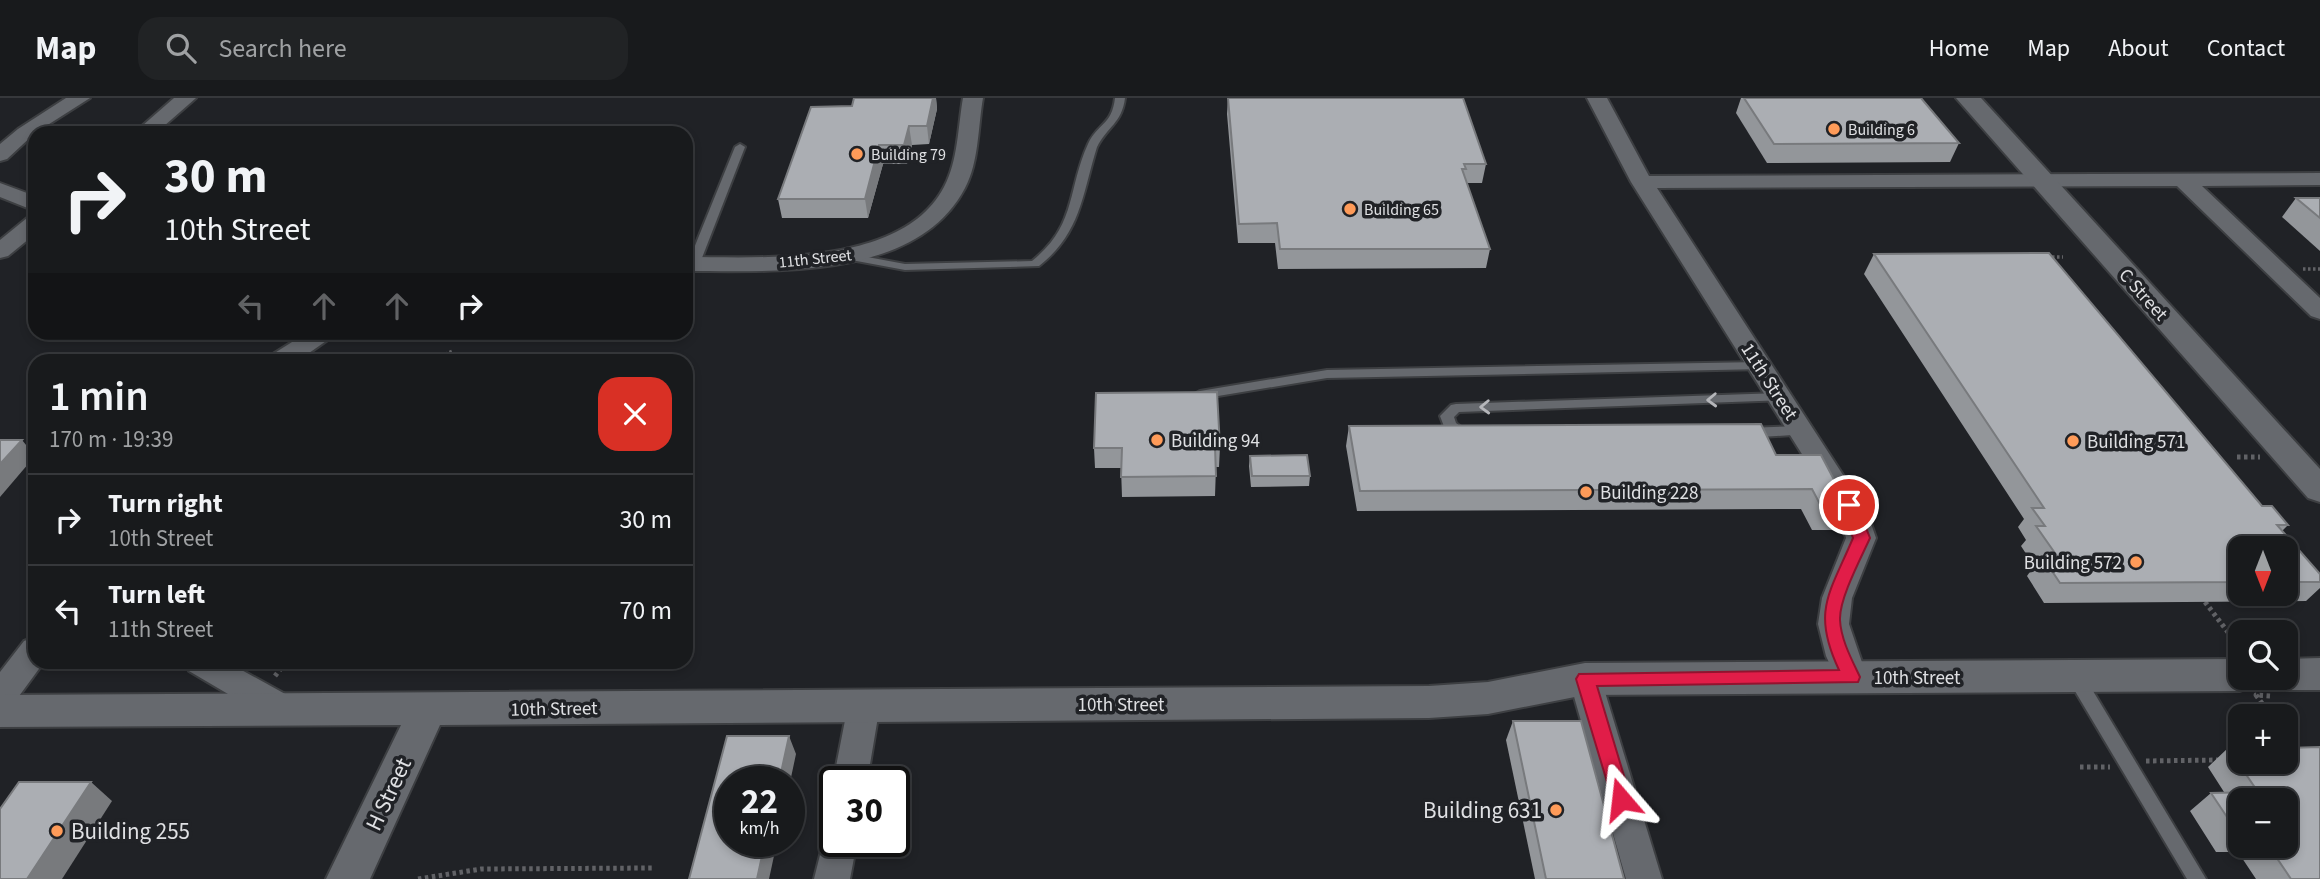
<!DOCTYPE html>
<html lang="en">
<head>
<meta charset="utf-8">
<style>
	body { margin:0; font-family:"Source Sans 3",sans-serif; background:#212325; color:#f1f3f6; height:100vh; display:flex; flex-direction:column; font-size:26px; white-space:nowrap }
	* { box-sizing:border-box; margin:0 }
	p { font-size:23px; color:#9fa1a3 }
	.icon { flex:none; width:38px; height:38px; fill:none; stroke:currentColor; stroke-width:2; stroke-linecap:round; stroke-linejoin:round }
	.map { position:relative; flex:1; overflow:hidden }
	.side { position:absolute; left:28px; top:256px; width:665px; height:315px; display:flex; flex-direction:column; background:#181a1c; border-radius:21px; box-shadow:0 4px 10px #0003,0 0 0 2px #36383b }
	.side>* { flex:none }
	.guide { position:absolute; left:28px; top:28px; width:665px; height:214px; border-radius:21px; box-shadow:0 4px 10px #0003,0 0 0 2px #36383b; background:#181a1c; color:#f1f3f6; overflow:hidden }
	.needle { width:46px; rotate:180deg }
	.tools { position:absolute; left:2228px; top:438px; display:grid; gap:14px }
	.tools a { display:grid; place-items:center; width:70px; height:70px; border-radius:14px; background:#181a1c; box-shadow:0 4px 10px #0003,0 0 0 2px #36383b; font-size:35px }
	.speed { position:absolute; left:714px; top:668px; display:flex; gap:14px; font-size:35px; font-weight:700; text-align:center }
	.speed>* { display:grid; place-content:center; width:91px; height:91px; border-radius:50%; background:#181a1c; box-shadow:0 4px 10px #0003,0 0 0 2px #36383b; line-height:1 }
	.speed small { font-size:18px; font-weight:400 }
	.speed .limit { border:4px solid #111; border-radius:10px; background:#fff; color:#111 }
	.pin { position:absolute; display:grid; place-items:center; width:60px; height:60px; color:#fff; margin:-30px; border:4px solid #fff; border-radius:50%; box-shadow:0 2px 7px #0007 }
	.me { position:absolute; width:77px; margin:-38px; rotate:343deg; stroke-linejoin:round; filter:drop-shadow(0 0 5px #0008) }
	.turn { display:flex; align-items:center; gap:24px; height:147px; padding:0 21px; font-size:32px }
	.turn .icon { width:91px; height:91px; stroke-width:2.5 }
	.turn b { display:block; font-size:49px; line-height:60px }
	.lanes { display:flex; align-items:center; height:66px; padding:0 21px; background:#0003; justify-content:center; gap:35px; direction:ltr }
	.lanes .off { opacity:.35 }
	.round { display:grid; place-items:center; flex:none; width:74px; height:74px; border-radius:21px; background:#212325 }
	.summary { display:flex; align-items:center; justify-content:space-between; height:119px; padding:0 21px }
	h1 { font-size:42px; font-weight:600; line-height:52px }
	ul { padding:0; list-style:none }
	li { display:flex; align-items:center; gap:21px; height:91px; padding:0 21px; border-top:2px solid #36383b }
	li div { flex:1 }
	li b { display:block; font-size:26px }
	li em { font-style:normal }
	header { display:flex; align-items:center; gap:42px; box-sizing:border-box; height:98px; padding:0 35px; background:#181a1c; border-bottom:2px solid #36383b }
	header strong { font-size:33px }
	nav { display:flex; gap:38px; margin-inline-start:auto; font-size:24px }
	.search { width:490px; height:63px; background:#212325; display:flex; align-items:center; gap:18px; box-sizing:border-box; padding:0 24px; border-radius:21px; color:#9fa1a3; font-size:26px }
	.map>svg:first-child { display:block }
</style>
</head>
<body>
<header>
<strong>Map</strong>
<div class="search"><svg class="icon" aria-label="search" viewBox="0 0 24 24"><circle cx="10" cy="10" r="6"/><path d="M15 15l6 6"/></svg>Search here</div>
<nav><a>Home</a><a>Map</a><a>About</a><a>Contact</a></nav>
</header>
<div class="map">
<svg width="2320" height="781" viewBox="0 0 2320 781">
	<rect width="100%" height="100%" fill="#202226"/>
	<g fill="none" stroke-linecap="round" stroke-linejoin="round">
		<defs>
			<g id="service">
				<path d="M1115 0H1125C1122 25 1107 29 1097 49 1082 97 1081 135 1039 168L905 172 846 161 840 158 846 155 905 166 1032 163C1077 127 1067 92 1088 46 1098 25 1112 27 1115 0Z"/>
				<path d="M740 46 745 49 700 165 698 167H690L688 165 735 49Z"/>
				<path d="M1760 264 1766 268 1764 271 1327 280 1200 301 1193 297 1200 293 1327 272Z"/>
				<path d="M1780 295 1785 296 1787 299 1785 302 1459 314 1454 319 1456 325 1470 336 1463 341 1445 331 1440 318 1451 307 1456 306Z"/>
				<path d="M1802 328 1807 330 1809 333 1807 336 1746 340 1739 335 1746 330Z"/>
				<path d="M2075 571 2081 573 2206 781H2187L2069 583 2067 578 2069 573Z"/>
			</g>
			<g id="minor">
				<path d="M66 0H90L35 35 7 61 0 63V46L18 31Z"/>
				<path d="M174 0H196L156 35H134Z"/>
				<path d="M963 0H983C978 28 979 64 965 90 917 182 775 173 686 173V159C763 159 902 169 944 89 958 63 958 28 963 0Z"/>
				<path d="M1587 0H1607L1649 78 2320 75V87L2202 88 2320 200V221L2311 218 2177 88 1657 90 1867 414 1876 440 1852 500 1849 526 1867 579 1862 588 1851 592 1840 588 1826 558 1818 526 1822 500 1846 440 1839 415 1631 84Z"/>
				<path d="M0 85 35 98V113L0 99Z"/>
				<path d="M35 118V136L8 158 0 160V142L27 120Z"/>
				<path d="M308 234H339L299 262H270L273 256Z"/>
				<path d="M35 539V564H44L11 609 0 613V574L24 543Z"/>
				<path d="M184 564H227L296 602 300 612 296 622 284 626 272 622 189 573Z"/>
				<path d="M1585 568 1596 572 1601 581 1662 781H1626L1569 581 1574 572Z"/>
				<path d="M864 593 876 597 880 607 867 684H835V688L833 684 848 607 852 597Z"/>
				<path d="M835 729V744H857L850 781H814L826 733Z"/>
			</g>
			<g id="tertiary">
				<path d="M1956 0H1981L2320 371V404L2308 400Z"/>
				<path d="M2320 560V592H2286L2273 587 2269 579H2286V561Z"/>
				<path d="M2240 561V579H2258L2253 588 2240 593 1585 597 1488 616 1429 620 440 627 370 781H326L401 627 0 629V597L1429 588 1488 584 1585 565Z"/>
			</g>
		</defs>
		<use href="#service" stroke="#3d3f42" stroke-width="4"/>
		<use href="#minor" stroke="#3d3f42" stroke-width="4"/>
		<use href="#tertiary" stroke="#3d3f42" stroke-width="4"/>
		<g stroke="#616266" stroke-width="3.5" stroke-dasharray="2.5 2.5" stroke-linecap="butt">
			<path d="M2047 159H2063"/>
			<path d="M2303 171H2320"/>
			<path d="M431 262 453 253"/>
		</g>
		<g stroke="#616266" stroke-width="5" stroke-dasharray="3.5 3.5" stroke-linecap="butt">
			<path d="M2237 359H2260"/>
			<path d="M2205 504 2240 550"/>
			<path d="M275 578 286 564"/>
			<path d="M2270 598 2256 597 2271 618"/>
			<path d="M2286 637 2298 653"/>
			<path d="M2146 663 2218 662"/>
			<path d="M2080 669H2110"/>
			<path d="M418 781 481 771 652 770"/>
		</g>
		<use href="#service" fill="#66696e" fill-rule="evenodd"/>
		<use href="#minor" fill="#66696e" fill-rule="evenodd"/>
		<use href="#tertiary" fill="#66696e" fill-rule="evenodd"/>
	</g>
	<g fill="#93969a" fill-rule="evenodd">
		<path d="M854 0H936L937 11 929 46 912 47 907 66H883L868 120H782L778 101 852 8Z"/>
		<path d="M1228 0 1486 66 1482 85H1467L1490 151 1486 170 1278 171 1275 145H1238L1227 16Z"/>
		<path d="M1741 0H1921L1959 45 1950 64 1767 65 1736 15Z"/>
		<path d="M2296 100H2320V153L2282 119Z"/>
		<path d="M1874 156 2262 408 2288 427 2282 433 2320 484V490L2306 503 2044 505 2027 478 2034 468 2021 448 2026 442 2018 429 2024 421 1864 176ZM2240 450H2286V495H2240Z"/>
		<path d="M1349 328 1776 357 1850 412 1839 432H1812L1801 411 1357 413 1346 348Z"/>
		<path d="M1220 349 1219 369H1216L1215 398 1122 399 1121 370H1095L1094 350Z"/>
		<path d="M1250 358 1310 378 1309 388 1251 389 1249 368Z"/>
		<path d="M1513 623 1624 781H1535L1506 642Z"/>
		<path d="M2228 650 2320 781H2256L2238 754H2216L2190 713 2211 695 2224 694 2208 669ZM2240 702 2286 747H2240Z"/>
	</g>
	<g fill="#787a7d">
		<path d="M933 0H936L937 11 929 46 927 28Z"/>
		<path d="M909 28 912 47 907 66 904 47Z"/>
		<path d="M879 47 883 66 868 120 865 101Z"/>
		<path d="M22 342 35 358 0 399V366Z"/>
		<path d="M789 638 796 656 789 689V684H779Z"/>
		<path d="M91 684 112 703 62 781H27Z"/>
		<path d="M765 744H777L769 781H757Z"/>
	</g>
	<g fill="#abaeb3" stroke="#787a7d" stroke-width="2">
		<path d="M854 0H933L927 28H909L904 47H879L865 101H778L811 9 852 8Z"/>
		<path d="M1228 0H1463L1486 66H1464L1466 71H1462L1490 151H1280L1277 125 1239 126Z"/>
		<path d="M1744 0H1921L1959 45 1774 46Z"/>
		<path d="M2296 100H2320V120Z"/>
		<path d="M2049 155 2262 408H2272L2288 427H2277L2320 476V484H2286V450H2240V484L2060 485 2042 458H2057L2036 428H2045L2032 410H2044L1874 156Z"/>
		<path d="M1217 294 1220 349H1215L1216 378 1121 379 1122 350H1094L1096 295Z"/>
		<path d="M1761 326 1776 357H1821L1850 412H1823L1812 391 1360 393 1349 328Z"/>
		<path d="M0 342H22L0 366Z"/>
		<path d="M1307 357 1310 378H1252L1250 358Z"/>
		<path d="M1513 623H1581L1624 781H1546Z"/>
		<path d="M727 638H789L779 684H730V744H765L757 781H689Z"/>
		<path d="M2320 649V781H2291L2268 747H2286V702H2240V736L2239 737 2211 695 2258 694 2228 650H2240V663H2286V650Z"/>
		<path d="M19 684H91L27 781H0V711Z"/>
	</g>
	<defs><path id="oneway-chevron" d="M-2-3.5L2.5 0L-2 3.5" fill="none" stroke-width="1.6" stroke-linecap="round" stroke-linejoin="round" transform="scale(1.75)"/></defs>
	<g stroke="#b5b6ba">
		<use href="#oneway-chevron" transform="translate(1712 302) rotate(178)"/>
		<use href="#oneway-chevron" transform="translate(1485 309) rotate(178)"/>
	</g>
	<path fill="#e11d48" stroke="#92132f" stroke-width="2" d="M1849 401 1857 407 1870 440C1861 460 1839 501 1840 522 1841 542 1852 562 1860 579L1858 584 1597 588 1631 701 1628 707 1621 709 1614 707 1576 581 1579 576 1839 572C1811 513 1830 495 1853 440L1841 407Z"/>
	<g fill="#fe9b59" stroke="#202226" stroke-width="2.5">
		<circle cx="1834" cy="31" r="7"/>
		<circle cx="857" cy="56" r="7"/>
		<circle cx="1350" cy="111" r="7"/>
		<circle cx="1157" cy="342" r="7"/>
		<circle cx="2073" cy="343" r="7"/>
		<circle cx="1586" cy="394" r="7"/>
		<circle cx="2136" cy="464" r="7"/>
		<circle cx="1556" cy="712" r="7"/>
		<circle cx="57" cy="733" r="7"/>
	</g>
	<g text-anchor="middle" stroke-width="7" stroke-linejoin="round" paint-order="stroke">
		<g font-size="16" fill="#dfe0e3" stroke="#202226" text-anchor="start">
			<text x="1848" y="37">Building 6</text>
			<text x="871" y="62">Building 79</text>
			<text x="1364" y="117">Building 65</text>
		</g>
		<g font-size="16" fill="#dfe0e3" stroke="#202226">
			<text transform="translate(815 160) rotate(-6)" y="6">11th Street</text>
		</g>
		<g font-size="19" fill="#dfe0e3" stroke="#202226">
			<text transform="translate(2144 196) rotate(48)" y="7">C Street</text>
			<text transform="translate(1770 283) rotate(57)" y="7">11th Street</text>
			<text x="1917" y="586">10th Street</text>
			<text x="1121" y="613">10th Street</text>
			<text transform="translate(554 610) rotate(-1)" y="7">10th Street</text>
		</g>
		<g font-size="19" fill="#dfe0e3" stroke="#202226" text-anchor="start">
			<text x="1171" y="349">Building 94</text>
			<text x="2087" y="350">Building 571</text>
			<text x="1600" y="401">Building 228</text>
			<text x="2122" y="471" text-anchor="end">Building 572</text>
		</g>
		<g font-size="23" fill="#dfe0e3" stroke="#202226">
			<text transform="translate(388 696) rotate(-65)" y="8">H Street</text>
		</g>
		<g font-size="23" fill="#dfe0e3" stroke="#202226" text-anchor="end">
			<text x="1542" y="720">Building 631</text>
			<text x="71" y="741" text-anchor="start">Building 255</text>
		</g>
	</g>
</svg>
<div class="tools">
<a><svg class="needle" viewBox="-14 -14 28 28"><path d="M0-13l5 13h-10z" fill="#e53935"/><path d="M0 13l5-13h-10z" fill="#9fa1a3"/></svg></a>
<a><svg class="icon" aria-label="search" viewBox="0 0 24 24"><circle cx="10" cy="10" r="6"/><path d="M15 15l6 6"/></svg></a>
<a>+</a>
<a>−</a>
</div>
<div class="speed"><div>22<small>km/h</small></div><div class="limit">30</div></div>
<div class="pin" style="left:1849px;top:407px;background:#d93025"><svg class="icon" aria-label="arrive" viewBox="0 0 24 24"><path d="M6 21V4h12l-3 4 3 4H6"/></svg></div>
<svg class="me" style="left:1621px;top:701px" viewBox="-20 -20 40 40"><path d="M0-17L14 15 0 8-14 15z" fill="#e11d48" stroke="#fff" stroke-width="4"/></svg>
<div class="guide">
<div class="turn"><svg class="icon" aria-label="right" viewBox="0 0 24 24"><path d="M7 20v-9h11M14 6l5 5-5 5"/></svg><div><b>30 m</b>10th Street</div></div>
<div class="lanes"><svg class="icon off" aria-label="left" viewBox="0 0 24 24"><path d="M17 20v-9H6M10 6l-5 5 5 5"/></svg><svg class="icon off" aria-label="ahead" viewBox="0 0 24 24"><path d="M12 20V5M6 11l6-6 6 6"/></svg><svg class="icon off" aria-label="ahead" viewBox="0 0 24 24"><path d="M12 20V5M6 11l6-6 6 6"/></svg><svg class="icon" aria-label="right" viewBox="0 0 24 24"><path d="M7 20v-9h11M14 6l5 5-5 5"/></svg></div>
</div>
<section class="side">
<div class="summary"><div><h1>1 min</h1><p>170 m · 19:39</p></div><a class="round" style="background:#d93025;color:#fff"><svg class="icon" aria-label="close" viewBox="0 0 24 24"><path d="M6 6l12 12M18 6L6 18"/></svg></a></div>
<ul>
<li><svg class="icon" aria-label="right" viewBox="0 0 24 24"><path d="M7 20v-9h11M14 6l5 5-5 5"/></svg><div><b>Turn right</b><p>10th Street</p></div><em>30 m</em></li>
<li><svg class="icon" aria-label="left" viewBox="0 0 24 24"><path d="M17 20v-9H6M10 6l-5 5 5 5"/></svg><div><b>Turn left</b><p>11th Street</p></div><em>70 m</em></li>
</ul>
</section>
</div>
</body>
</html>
